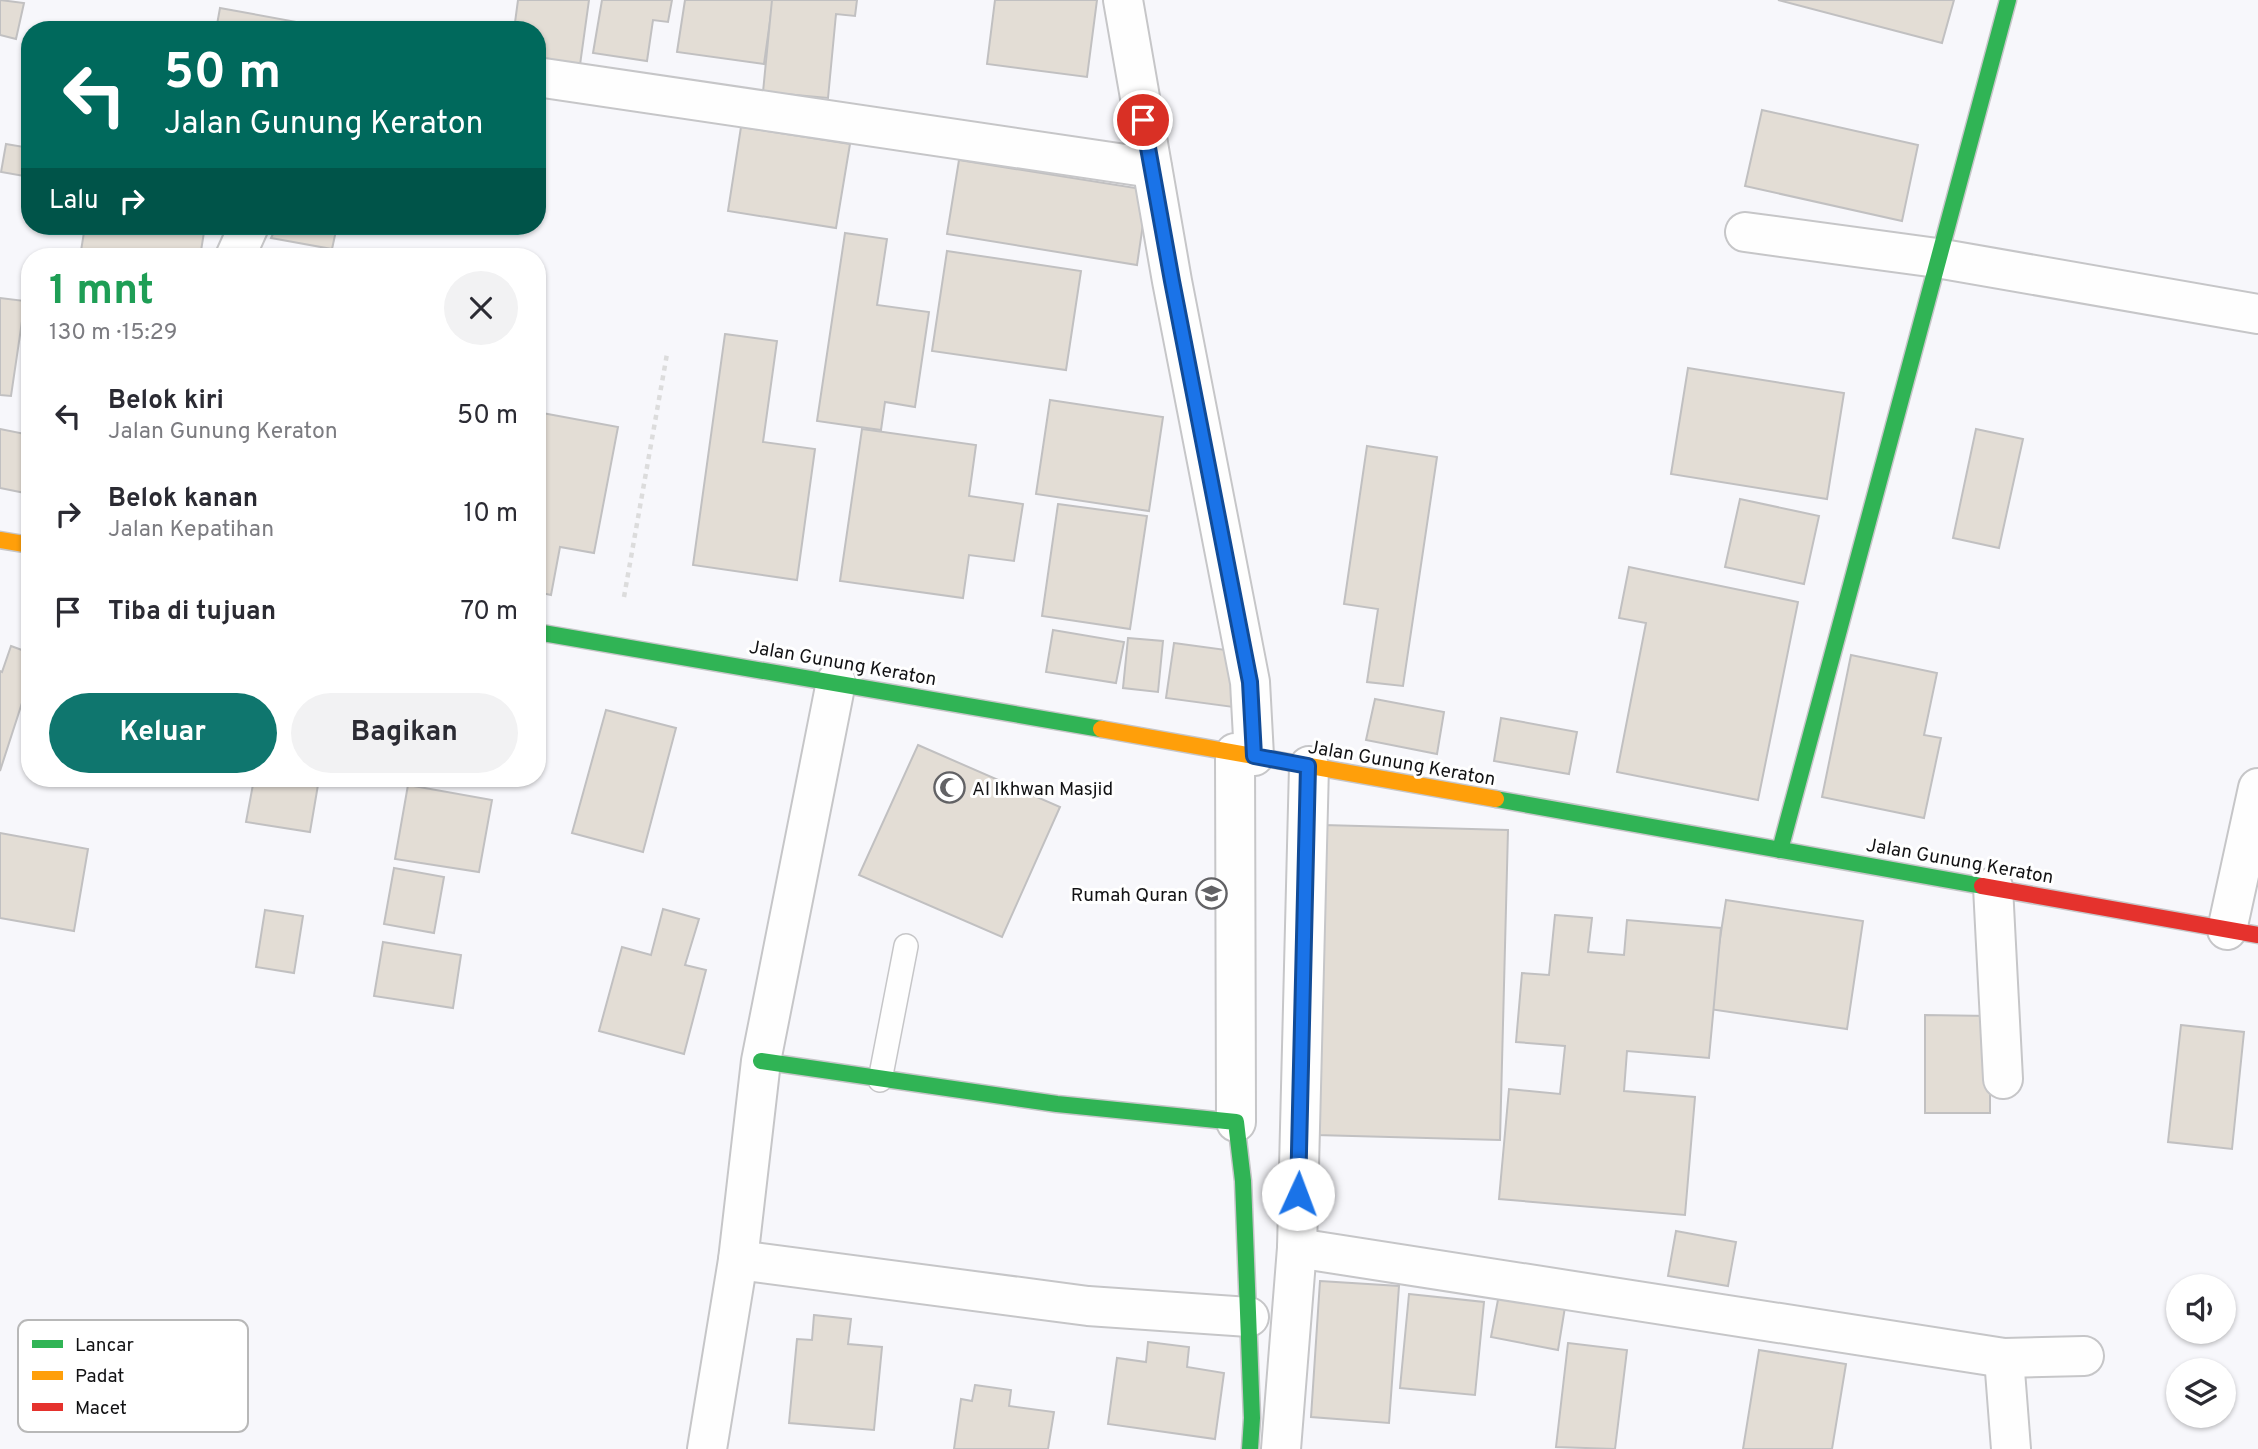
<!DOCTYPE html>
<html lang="id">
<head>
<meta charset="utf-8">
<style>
	body { margin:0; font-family:Overpass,sans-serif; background:#f2f2f3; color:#2b2b33; height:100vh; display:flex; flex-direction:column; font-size:26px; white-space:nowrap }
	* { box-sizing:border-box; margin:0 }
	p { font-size:23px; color:#7c7c81 }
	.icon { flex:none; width:38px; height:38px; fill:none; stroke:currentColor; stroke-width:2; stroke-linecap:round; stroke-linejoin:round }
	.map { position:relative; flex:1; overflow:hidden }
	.side { position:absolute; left:21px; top:248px; width:525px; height:539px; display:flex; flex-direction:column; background:#fff; border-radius:28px; box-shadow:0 2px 5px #0004 }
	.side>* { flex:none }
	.guide { position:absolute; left:21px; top:21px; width:525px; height:214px; border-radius:28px; box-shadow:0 2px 5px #0004; background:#00695c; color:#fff; overflow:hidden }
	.buttons { position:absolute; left:2166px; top:1274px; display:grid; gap:14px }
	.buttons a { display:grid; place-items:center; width:70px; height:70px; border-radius:50%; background:#fff; box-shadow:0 2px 5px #0004; font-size:35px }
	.pin { position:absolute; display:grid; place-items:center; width:60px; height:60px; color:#fff; margin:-30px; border:4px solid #fff; border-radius:50%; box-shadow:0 2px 7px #0007 }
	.me { position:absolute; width:77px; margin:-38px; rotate:2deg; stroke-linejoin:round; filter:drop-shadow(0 0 5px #0008) }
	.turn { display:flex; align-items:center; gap:24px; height:147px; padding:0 28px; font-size:32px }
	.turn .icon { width:91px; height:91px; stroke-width:2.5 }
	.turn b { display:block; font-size:49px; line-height:60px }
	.then { display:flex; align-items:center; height:66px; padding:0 28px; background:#0003; gap:14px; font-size:26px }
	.round { display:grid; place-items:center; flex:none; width:74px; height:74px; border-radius:37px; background:#f2f2f3 }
	.overview { display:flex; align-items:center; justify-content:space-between; height:119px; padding:0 28px }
	h1 { font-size:42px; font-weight:700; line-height:52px; color:#1e9e55 }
	.cta { display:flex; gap:14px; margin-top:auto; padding:14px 28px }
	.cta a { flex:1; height:80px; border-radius:42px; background:#0f766e; color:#fff; font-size:28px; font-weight:700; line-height:80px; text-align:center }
	.cta a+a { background:#f2f2f3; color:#2b2b33 }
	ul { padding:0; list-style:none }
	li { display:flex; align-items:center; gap:21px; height:98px; padding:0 28px }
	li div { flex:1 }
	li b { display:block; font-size:26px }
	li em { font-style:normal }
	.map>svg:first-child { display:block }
</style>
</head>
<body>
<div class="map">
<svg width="2258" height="1449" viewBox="0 0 2258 1449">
	<rect width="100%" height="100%" fill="#f7f7fb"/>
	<g fill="#e3ddd5" stroke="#c1c0c1" stroke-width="2">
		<path d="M0 0 24 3 16 39 0 35Z"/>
		<path d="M518 0H589L580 65 537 60V30H514Z"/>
		<path d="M602 0H672L668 22 653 20 647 61 593 53Z"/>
		<path d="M685 0H773L764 64 677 52Z"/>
		<path d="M772 0H857L855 16 836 14 828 98 763 92Z"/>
		<path d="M995 0H1097L1087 77 987 64Z"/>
		<path d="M1778 0H1954L1942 43Z"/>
		<path d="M220 8 324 27V30H216Z"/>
		<path d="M1762 110 1918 145 1902 221 1745 186Z"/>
		<path d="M741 127 850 144 836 228 728 211Z"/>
		<path d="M6 144 30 148V177L1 172Z"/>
		<path d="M959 160 1148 190 1137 265 947 234Z"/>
		<path d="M85 226H205L200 257H80Z"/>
		<path d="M277 226H337L332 249 271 238Z"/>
		<path d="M845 233 887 239 877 305 929 312 915 407 885 402 881 430 817 421Z"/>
		<path d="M947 251 1081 271 1066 370 932 351Z"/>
		<path d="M0 298 25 301 11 396 0 395Z"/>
		<path d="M725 334 777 341 763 442 815 449 797 580 693 565Z"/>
		<path d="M1688 368 1844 393 1827 499 1671 474Z"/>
		<path d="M1050 400 1163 417 1149 511 1036 494Z"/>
		<path d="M537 412 618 427 594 553 560 547 551 595 537 592Z"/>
		<path d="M0 429 30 435V467L25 493 0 488Z"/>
		<path d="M862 429 976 445 969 496 1023 504 1014 561 969 555 963 598 840 581Z"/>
		<path d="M1976 429 2023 439 1999 548 1953 538Z"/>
		<path d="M1367 446 1437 457 1403 686 1367 682 1378 609 1344 604Z"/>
		<path d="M1740 499 1819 516 1804 584 1725 567Z"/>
		<path d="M1058 504 1147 516 1130 629 1042 616Z"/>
		<path d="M1629 567 1798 602 1758 800 1617 772 1646 623 1619 618Z"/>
		<path d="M1053 630 1124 642 1116 683 1046 672Z"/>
		<path d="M1128 638 1163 641 1158 692 1123 688Z"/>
		<path d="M1174 643 1241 652 1233 707 1166 698Z"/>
		<path d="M11 646 30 653V678L0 771V671L2 672Z"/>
		<path d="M1851 655 1937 673 1924 735 1941 738 1924 818 1822 797Z"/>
		<path d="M1375 699 1444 712 1437 754 1366 740Z"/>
		<path d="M606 710 676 728 643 852 572 833Z"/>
		<path d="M1501 718 1577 732 1569 774 1494 761Z"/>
		<path d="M918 745 1060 807 1002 937 859 875Z"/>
		<path d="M254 779H319L310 832 246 822Z"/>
		<path d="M408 785 492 800 479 872 395 859Z"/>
		<path d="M1323 825 1508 830 1500 1140 1316 1135Z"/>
		<path d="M0 833 88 849 74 931 0 918Z"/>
		<path d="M394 868 444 877 434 933 384 924Z"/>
		<path d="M1726 900 1863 921 1847 1029 1709 1009Z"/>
		<path d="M663 909 699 919 685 965 706 970 684 1054 599 1031 622 947 651 955Z"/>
		<path d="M265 910 303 916 294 973 256 967Z"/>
		<path d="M1555 915 1592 918 1588 952 1624 955 1627 920 1721 928 1709 1058 1627 1051 1624 1091 1695 1097 1685 1215 1499 1199 1509 1089 1560 1094 1565 1046 1516 1042 1522 973 1549 975Z"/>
		<path d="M383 942 461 955 453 1008 374 996Z"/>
		<path d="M1925 1015 1990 1016V1113H1925Z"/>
		<path d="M2181 1025 2244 1032 2232 1149 2168 1142Z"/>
		<path d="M1676 1231 1736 1242 1728 1286 1668 1276Z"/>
		<path d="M1320 1281 1399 1286 1389 1423 1311 1417Z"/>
		<path d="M1500 1289 1566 1301 1558 1350 1491 1337Z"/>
		<path d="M1409 1294 1484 1302 1475 1395 1400 1388Z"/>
		<path d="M814 1315 851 1319 848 1344 882 1347 874 1430 789 1423 797 1339 812 1340Z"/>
		<path d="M1148 1342 1189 1347 1187 1367 1224 1373 1215 1439 1108 1424 1117 1358 1146 1362Z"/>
		<path d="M1568 1343 1627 1350 1615 1449 1556 1447Z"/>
		<path d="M1759 1350 1846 1364 1832 1449H1743Z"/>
		<path d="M975 1385 1011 1390 1009 1406 1054 1412 1048 1449H954L961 1399 972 1401Z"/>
	</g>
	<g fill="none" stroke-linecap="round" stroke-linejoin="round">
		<defs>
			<path id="lane" d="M880 1080 906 946"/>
			<g id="street">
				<path d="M1123 0 1172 281 1250 682 1254 756"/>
				<path d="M537 77 1152 168"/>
				<path d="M1745 232 1937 258 2258 314"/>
				<path d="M235 257 249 226"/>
				<path d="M1235 753 1236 1122"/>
				<path d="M1993 887 2003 1079"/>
				<path d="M2227 930 2258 788"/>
				<path d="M1297 1248 2004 1358 2084 1356"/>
				<path d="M738 1260 1088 1306 1249 1317"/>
				<path d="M2004 1358 2011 1449"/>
				<path d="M707 1449 738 1260 761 1061 836 682"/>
				<path d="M1281 1449 1297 1248 1309 766"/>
			</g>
			<g id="fast">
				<path d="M537 632 1101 729"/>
				<path d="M1496 799 1982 886"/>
				<path d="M1780 850 2008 0"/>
				<path d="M761 1061 1057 1104 1236 1122 1243 1181 1252 1418 1250 1449"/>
			</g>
			<g id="slow">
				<path d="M0 540 30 545"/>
				<path d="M1101 729 1496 799"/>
			</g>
			<path id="jam" d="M1982 886 2258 935"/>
		</defs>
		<use href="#lane" stroke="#c6c6c8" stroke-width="26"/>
		<use href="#street" stroke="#c6c6c8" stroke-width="42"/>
		<use href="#fast" stroke="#c6c6c8" stroke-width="19"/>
		<use href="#slow" stroke="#c6c6c8" stroke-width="19"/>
		<use href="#jam" stroke="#c6c6c8" stroke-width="19"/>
		<path stroke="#dcdcdc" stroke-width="4.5" stroke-dasharray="5 5" stroke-linecap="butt" d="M624 597 667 354"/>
		<use href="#lane" stroke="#fefefe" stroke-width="23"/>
		<use href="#street" stroke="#fefefe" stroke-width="38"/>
		<use href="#fast" stroke="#30b455" stroke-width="16"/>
		<use href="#slow" stroke="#ff9f0a" stroke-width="16"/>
		<use href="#jam" stroke="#e5322d" stroke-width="16"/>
	</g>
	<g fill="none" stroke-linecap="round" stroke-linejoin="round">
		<defs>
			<path id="route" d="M1143 120 1172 281 1250 682 1254 756 1308 766 1298 1194"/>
		</defs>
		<use href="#route" stroke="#114b97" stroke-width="18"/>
		<use href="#route" stroke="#1a73e8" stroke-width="12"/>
	</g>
	<defs>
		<symbol id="mosque-ring" viewBox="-11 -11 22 22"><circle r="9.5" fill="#fff" stroke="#626265" stroke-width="1.5"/><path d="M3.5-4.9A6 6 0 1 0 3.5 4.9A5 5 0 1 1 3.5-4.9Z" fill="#626265"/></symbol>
		<symbol id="school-ring" viewBox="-11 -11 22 22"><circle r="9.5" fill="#fff" stroke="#626265" stroke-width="1.5"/><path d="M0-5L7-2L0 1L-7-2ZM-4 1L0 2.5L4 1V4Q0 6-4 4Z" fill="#626265"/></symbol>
	</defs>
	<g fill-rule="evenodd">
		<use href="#mosque-ring" x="932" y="770" width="35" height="35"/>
		<use href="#school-ring" x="1194" y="876" width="35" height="35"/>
	</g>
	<g text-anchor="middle" stroke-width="6" stroke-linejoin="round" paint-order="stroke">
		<g font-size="19" fill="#121214" stroke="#fff">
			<text transform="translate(843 662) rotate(10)" y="7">Jalan Gunung Keraton</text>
			<text transform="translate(1402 762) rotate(10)" y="7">Jalan Gunung Keraton</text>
			<text transform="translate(1960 860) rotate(10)" y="7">Jalan Gunung Keraton</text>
		</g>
		<g font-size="19" fill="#121214" stroke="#fff" text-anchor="start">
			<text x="972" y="795">Al Ikhwan Masjid</text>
			<text x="1188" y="901" text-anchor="end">Rumah Quran</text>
		</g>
	</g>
	<rect x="18" y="1320" width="230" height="112" rx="10" fill="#fff" stroke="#b8b8b8" stroke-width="2"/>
	<rect x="32" y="1340" width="31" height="8" fill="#30b455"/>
	<rect x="32" y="1371" width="31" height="9" fill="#ff9f0a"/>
	<rect x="32" y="1403" width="31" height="8" fill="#e5322d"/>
	<g font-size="19" fill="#121214">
		<text x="75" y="1351">Lancar</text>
		<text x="75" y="1382">Padat</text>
		<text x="75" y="1414">Macet</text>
	</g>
</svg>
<div class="buttons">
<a><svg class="icon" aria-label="sound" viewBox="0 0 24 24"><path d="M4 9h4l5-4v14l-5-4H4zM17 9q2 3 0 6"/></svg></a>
<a><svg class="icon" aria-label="layers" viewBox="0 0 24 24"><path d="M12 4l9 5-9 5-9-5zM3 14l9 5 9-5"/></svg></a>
</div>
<div class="pin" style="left:1143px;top:120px;background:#d93025"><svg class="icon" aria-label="arrive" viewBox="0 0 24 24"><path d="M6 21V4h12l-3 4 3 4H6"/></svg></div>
<svg class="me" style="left:1298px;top:1194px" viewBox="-20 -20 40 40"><circle r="19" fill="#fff"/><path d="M0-13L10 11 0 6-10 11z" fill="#1a73e8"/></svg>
<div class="guide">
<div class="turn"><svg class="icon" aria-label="left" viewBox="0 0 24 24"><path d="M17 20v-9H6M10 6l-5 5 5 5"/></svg><div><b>50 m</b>Jalan Gunung Keraton</div></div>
<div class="then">Lalu<svg class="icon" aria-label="right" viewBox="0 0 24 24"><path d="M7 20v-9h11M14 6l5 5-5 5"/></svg></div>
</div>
<section class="side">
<div class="overview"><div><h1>1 mnt</h1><p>130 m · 15:29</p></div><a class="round"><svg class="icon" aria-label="close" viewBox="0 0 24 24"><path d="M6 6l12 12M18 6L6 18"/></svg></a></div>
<ul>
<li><svg class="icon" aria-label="left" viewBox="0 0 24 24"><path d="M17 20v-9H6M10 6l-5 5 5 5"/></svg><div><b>Belok kiri</b><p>Jalan Gunung Keraton</p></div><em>50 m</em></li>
<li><svg class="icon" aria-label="right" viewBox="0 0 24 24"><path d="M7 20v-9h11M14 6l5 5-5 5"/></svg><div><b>Belok kanan</b><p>Jalan Kepatihan</p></div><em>10 m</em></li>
<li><svg class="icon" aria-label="arrive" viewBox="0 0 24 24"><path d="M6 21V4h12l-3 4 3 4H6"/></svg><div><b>Tiba di tujuan</b></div><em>70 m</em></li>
</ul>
<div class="cta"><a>Keluar</a><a>Bagikan</a></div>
</section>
</div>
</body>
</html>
